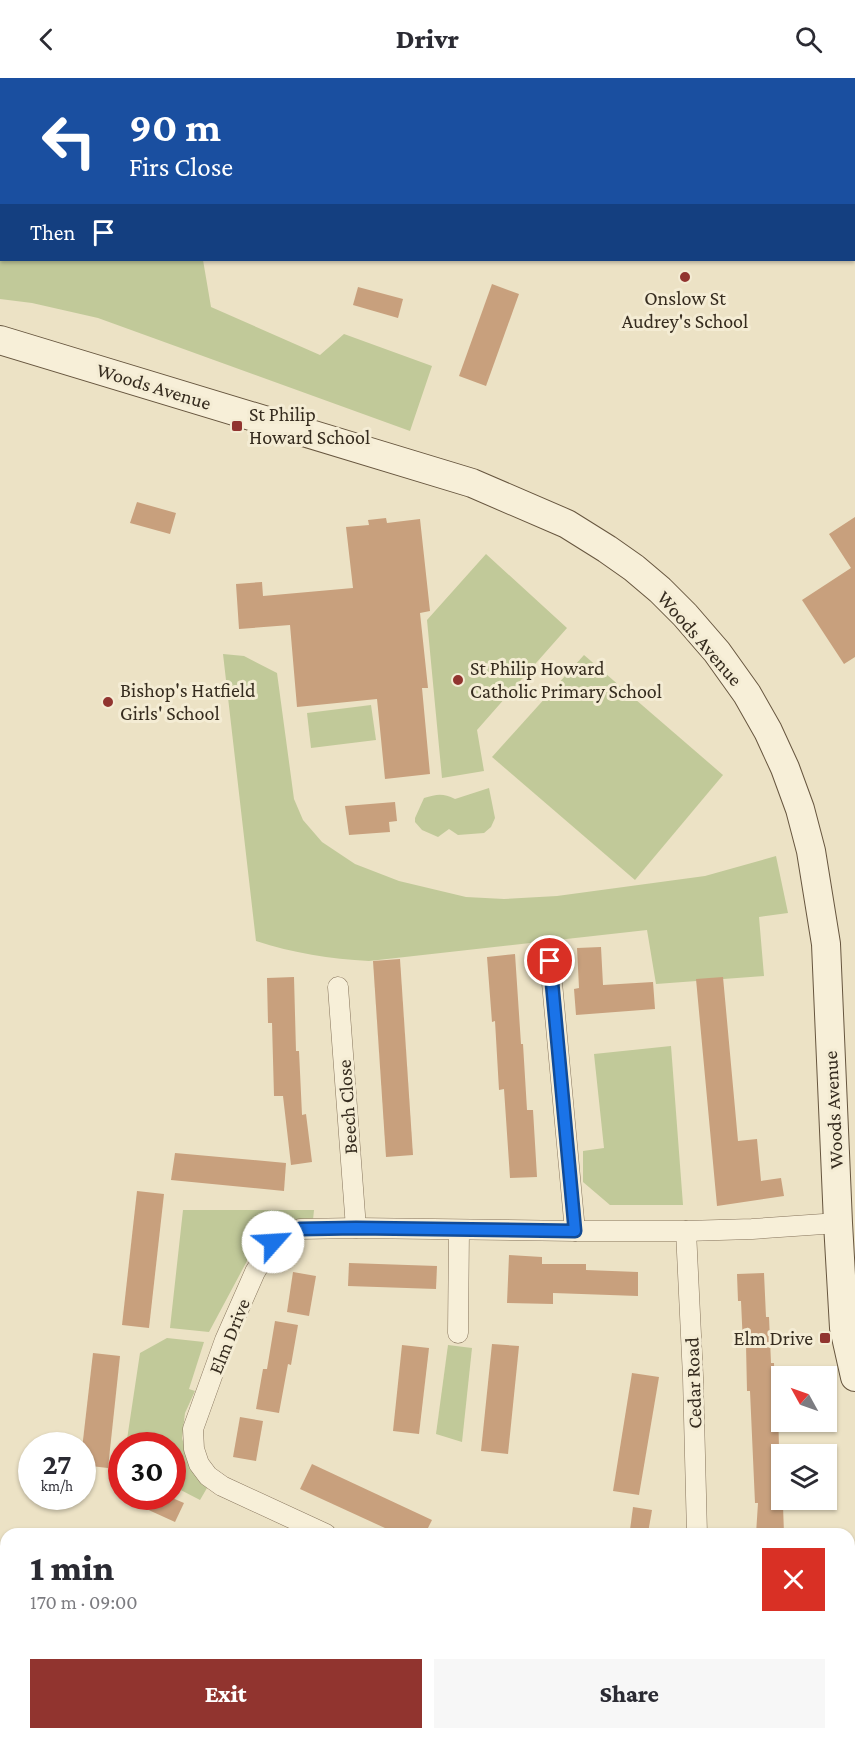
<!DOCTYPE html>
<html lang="en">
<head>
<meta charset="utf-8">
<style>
	body { margin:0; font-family:"Crimson Pro",serif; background:#f7f7f7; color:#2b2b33; height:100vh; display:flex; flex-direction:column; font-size:22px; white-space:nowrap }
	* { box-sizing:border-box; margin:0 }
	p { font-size:20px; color:#7c7c81 }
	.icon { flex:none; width:33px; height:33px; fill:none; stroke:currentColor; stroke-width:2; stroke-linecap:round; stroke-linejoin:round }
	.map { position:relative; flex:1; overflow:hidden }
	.details { position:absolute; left:0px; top:1450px; width:855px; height:212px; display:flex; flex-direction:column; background:#fff; border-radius:18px 18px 0 0; box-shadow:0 2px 4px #0004 }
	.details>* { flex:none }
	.top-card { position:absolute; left:0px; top:0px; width:855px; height:183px; box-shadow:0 2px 4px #0004; background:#1a4fa0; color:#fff; overflow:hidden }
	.needle { width:39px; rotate:310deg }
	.controls { position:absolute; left:771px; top:1288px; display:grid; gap:12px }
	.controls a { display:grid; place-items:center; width:66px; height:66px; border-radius:0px; background:#fff; box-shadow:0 2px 4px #0004; font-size:30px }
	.speed { position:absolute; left:18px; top:1354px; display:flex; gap:12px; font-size:30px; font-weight:700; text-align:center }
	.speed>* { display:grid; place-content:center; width:78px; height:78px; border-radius:50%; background:#fff; box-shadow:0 2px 4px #0004; line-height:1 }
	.speed small { font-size:15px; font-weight:400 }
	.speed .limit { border:9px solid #d22; background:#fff; color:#111 }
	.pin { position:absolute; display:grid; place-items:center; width:51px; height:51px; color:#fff; margin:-26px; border:3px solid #fff; border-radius:50%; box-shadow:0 2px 6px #0007 }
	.me { position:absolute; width:66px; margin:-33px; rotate:64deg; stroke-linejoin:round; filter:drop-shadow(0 0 4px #0008) }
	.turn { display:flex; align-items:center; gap:21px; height:126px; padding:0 30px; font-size:27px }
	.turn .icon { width:78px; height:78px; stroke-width:2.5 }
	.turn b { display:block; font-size:42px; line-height:51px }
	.then { display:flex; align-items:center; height:57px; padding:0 30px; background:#0003; gap:12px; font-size:22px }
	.round { display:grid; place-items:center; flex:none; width:63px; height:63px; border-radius:0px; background:#f7f7f7 }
	.head { display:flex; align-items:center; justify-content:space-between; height:102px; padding:0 30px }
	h1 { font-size:36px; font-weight:800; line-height:45px }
	.primary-button { display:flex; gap:12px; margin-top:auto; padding:12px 30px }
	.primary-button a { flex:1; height:69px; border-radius:0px; background:#91342f; color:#fff; font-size:24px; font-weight:800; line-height:69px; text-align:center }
	.primary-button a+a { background:#f7f7f7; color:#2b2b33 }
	header { display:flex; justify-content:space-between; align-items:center; height:78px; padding:0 30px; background:#fff; font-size:27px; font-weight:800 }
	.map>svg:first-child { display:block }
</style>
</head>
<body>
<header><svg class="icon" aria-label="back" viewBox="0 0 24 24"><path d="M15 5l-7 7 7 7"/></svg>Drivr<svg class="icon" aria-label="search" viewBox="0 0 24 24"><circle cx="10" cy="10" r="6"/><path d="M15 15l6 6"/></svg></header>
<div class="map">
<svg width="855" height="1661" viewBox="0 0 855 1661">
	<rect width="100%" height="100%" fill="#ece2c5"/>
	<g fill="#c1c999">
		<path d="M0 0H129L131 1 2 2V182H203L211 229 320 277 344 256 432 288 410 353 98 240 32 225 0 221Z"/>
		<path d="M486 476 567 550 477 652 484 693 442 700 427 542Z"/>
		<path d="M223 576 244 578 277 595 294 721 303 742 322 764 355 786 399 803 466 819 504 821 557 818 705 798 776 778 788 835 759 839 764 898 656 906 647 852 369 883C330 881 293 875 256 863Z"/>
		<path d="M584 577 723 697 635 802 492 679Z"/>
		<path d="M371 627 376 662 311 670 307 635Z"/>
		<path d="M489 710 495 740 491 749 484 755 458 757 449 751 438 759 422 752 415 744V740L424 720C437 716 443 715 455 721Z"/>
		<path d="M671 968 683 1127H610L583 1104V1073L604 1070 594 976Z"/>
		<path d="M183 1132H314L313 1142 277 1149 255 1168 209 1254 170 1250Z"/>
		<path d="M167 1260 204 1264 189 1311 195 1313 185 1335 182 1360 191 1390 207 1410 200 1422 173 1408 172 1368H126L140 1275Z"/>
		<path d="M448 1267 472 1270 462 1364 436 1356Z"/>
		<path d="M20 1656H79L88 1661H17Z"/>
	</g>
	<g fill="#c8a07d">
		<path d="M492 206 519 216 486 308 459 298Z"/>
		<path d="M358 209 403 221 398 240 353 227Z"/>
		<path d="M137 424 176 435 170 456 130 445Z"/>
		<path d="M855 439V579L844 586 802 522 851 490 829 456Z"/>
		<path d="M386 440 387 445 420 441 430 533 420 535 428 610H422L430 696 385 701 377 621 297 629 290 547 239 551 236 506 262 504 263 518 353 510 346 449 369 447 368 442Z"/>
		<path d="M395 724 397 743 389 744 390 754 349 757 345 728Z"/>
		<path d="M601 869 603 907 653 904 655 931 576 937 574 911 579 910 577 870Z"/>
		<path d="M515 876 521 966H523L527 1032H533L537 1099 510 1100 504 1011 499 1012 495 943 492 944 487 879Z"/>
		<path d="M400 881 413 1077 386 1079 373 883Z"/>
		<path d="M294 899 296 973H299L302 1037 306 1036 312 1084 291 1087 283 1018H274L272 945H268L267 900Z"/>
		<path d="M723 899 738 1063 757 1061 761 1103 781 1100 784 1118 717 1128 696 901Z"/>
		<path d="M175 1075 286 1085 284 1113 171 1102Z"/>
		<path d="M137 1113 164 1116 149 1250 122 1247Z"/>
		<path d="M509 1177 542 1179V1186H586V1192L638 1194V1218L553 1215V1226L507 1225Z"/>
		<path d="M349 1185 437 1188 436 1211 348 1208Z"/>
		<path d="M293 1194 316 1198 309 1238 287 1234Z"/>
		<path d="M764 1195 766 1239H769L771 1285H774L775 1327H778L779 1370H781L784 1456H756L758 1425H755L750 1313H747L746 1267H743L741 1223H738L737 1196Z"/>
		<path d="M275 1243 298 1247 291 1287 288 1286 279 1335 256 1331 263 1291H267Z"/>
		<path d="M492 1266 519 1268 508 1376 481 1373Z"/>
		<path d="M402 1267 429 1270 419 1356 393 1353Z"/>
		<path d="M93 1275 120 1278 108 1390 82 1387V1371Z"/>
		<path d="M632 1295 659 1299 639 1417 613 1413Z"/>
		<path d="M240 1339 263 1343 256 1383 233 1379Z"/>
		<path d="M312 1386 432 1442 425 1456H398L300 1411Z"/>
		<path d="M120 1419H170L184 1425 175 1444Z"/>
		<path d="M633 1429 652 1432 648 1455 630 1452Z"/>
	</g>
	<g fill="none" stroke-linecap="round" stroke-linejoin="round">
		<defs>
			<g id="street">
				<path d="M365 0V2"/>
				<path d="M550 883 575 1153"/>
				<path d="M338 909 356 1150"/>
				<path d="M686 1153 693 1299 697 1456"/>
				<path d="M458 1255 459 1152"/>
				<path d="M326 1456 222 1408 208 1398 199 1386 194 1371 193 1351 225 1262 255 1194 273 1164 300 1151 356 1150 575 1153H686L752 1151 838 1145"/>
				<path d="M0 1587 6 1590"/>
				<path d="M130 1656 140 1661"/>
				<path d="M657 1661 658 1656"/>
			</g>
			<path id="secondary" d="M0 262 472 405 567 446 607 471 634 490 660 512 685 537 717 574 747 616 768 653 785 690 800 731 811 773 826 866 838 1145 844 1250 855 1299"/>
		</defs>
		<use href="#street" stroke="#86745c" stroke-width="21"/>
		<use href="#secondary" stroke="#67563f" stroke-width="30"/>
		<use href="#street" stroke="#f7efd8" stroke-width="20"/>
		<use href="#secondary" stroke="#f7efd8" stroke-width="28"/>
	</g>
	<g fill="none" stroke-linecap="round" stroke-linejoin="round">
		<defs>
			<path id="route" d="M273 1164 300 1151 356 1150 575 1153 550 883"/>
		</defs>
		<use href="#route" stroke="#114b97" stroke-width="15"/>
		<use href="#route" stroke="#1a73e8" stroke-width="10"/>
	</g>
	<g fill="#91342f" stroke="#f4ecd4" stroke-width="2">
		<circle cx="685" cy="199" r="6"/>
		<rect x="231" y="342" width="12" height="12" rx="3"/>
		<circle cx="458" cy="602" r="6"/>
		<circle cx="108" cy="624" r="6"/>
		<rect x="819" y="1254" width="12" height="12" rx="3"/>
	</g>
	<g text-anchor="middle" stroke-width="6" stroke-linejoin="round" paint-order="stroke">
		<g font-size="20" fill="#362c1f" stroke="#f4ecd4" text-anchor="start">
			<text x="685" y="227" text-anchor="middle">Onslow St<tspan x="685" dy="23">Audrey's School</tspan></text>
			<text x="249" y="343">St Philip<tspan x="249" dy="23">Howard School</tspan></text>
			<text x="470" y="597">St Philip Howard<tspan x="470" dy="23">Catholic Primary School</tspan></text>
			<text x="120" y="619">Bishop's Hatfield<tspan x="120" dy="23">Girls' School</tspan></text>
			<text x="813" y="1267" text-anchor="end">Elm Drive</text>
		</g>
		<g font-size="20" fill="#362c1f" stroke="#f4ecd4">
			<text transform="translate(154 308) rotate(17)" y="7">Woods Avenue</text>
			<text transform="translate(700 560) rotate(49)" y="7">Woods Avenue</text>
			<text transform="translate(347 1029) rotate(-94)" y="7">Beech Close</text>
			<text transform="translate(833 1032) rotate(-93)" y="7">Woods Avenue</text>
			<text transform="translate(229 1258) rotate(-68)" y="7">Elm Drive</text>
			<text transform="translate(693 1305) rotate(-92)" y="7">Cedar Road</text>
		</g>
	</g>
</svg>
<div class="controls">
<a><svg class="needle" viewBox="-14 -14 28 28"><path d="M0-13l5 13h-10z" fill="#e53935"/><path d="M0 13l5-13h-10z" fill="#7c7c81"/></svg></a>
<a><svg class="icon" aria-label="layers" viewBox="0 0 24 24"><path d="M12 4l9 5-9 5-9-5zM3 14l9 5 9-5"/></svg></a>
</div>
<div class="speed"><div>27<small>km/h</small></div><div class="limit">30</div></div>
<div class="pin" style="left:550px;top:883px;background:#d93025"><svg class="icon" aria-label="arrive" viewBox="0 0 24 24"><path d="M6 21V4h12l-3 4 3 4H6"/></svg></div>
<svg class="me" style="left:273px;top:1164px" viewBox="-20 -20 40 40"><circle r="19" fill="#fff"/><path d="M0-13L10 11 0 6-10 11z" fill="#1a73e8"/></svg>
<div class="top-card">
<div class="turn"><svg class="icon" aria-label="left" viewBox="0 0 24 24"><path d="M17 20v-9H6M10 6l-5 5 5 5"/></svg><div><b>90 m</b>Firs Close</div></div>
<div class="then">Then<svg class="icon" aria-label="arrive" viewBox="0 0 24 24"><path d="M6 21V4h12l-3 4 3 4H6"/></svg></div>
</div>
<section class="details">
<div class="head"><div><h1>1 min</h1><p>170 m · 09:00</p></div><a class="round" style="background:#d93025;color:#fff"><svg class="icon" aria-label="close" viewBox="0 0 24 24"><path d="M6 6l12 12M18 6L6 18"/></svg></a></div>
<div class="primary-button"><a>Exit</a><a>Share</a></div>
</section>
</div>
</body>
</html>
